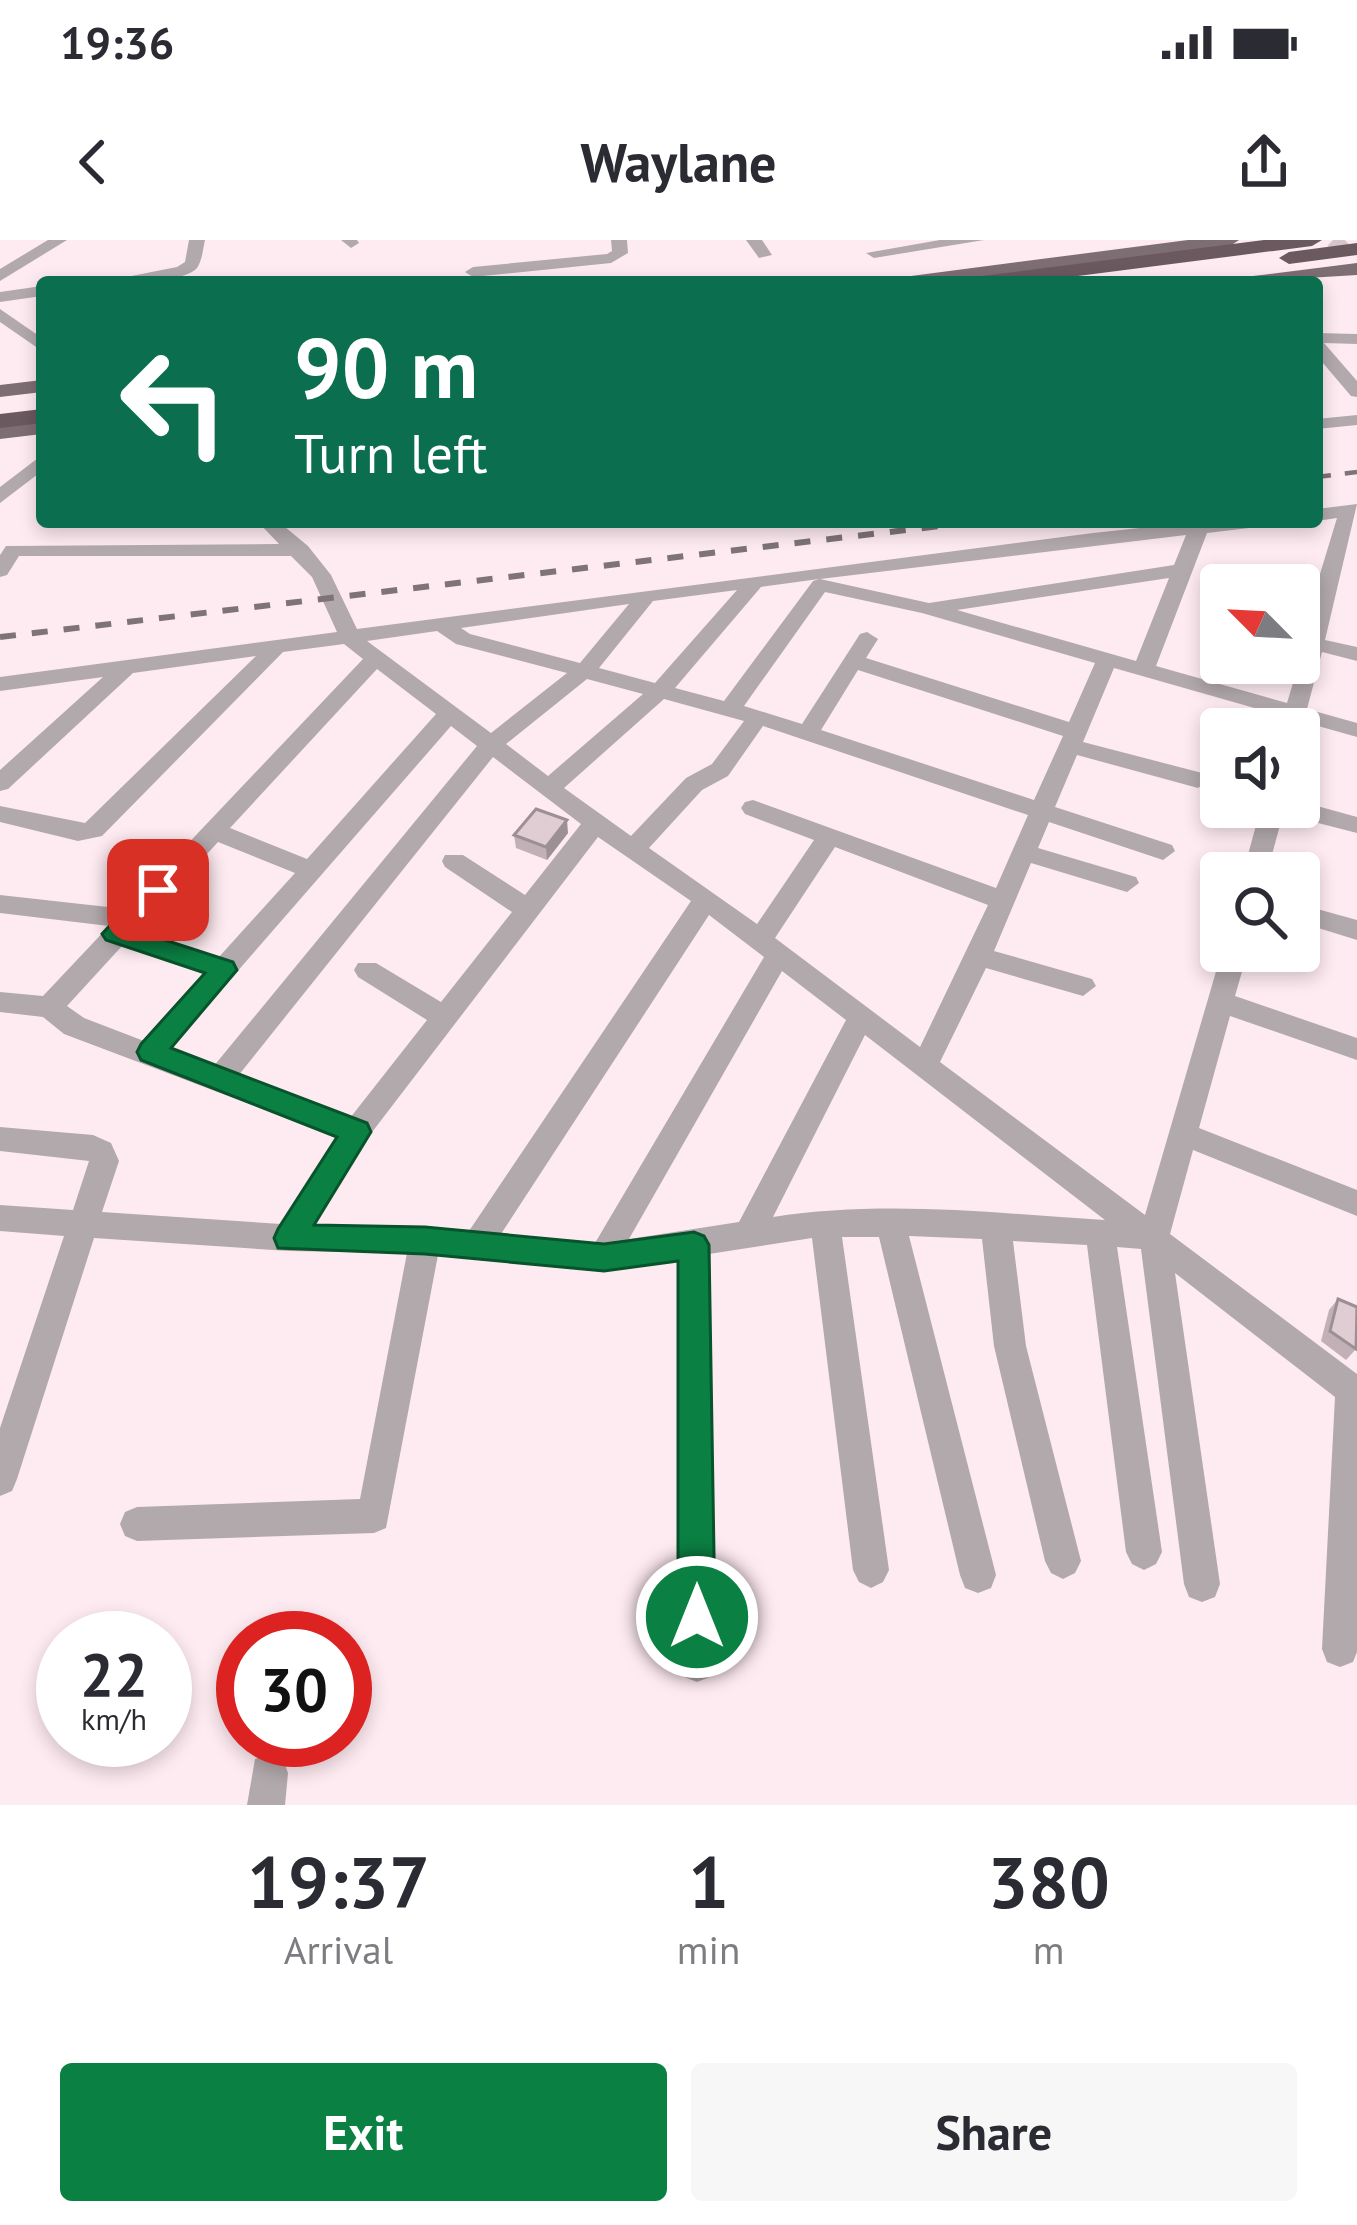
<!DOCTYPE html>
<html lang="en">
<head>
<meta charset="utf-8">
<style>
	body { margin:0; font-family:"PT Sans",sans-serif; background:#f7f7f7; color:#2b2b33; height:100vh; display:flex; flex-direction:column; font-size:45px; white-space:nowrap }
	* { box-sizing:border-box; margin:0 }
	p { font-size:39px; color:#7c7c81 }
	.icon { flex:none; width:66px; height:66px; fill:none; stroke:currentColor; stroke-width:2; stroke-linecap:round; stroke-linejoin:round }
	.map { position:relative; height:1565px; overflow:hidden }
	.details { display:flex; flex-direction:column; background:#fff; flex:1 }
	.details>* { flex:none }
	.guide { position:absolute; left:36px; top:36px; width:1287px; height:252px; border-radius:12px; box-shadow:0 6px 18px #0003; background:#0b6e4f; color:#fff; overflow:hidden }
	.needle { width:78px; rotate:294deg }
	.controls { position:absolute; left:1200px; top:324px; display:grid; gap:24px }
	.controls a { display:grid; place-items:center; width:120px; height:120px; border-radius:12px; background:#fff; box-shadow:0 6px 18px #0003; font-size:60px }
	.speed { position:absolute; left:36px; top:1371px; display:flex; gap:24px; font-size:60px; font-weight:700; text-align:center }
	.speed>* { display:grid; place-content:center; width:156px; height:156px; border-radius:50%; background:#fff; box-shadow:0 6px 18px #0003; line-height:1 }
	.speed small { font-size:30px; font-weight:400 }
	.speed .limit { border:18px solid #d22; background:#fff; color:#111 }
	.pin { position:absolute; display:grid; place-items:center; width:102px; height:102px; color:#fff; margin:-51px; border-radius:24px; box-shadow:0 6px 18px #0006 }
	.me { position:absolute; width:132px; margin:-66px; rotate:0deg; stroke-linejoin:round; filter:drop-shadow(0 0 9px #0008) }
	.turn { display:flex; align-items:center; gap:42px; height:252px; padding:0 60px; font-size:54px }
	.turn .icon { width:156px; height:156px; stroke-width:2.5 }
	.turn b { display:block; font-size:84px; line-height:102px }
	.eta { display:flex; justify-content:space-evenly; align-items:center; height:204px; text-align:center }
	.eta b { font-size:72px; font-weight:700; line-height:84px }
	.action { display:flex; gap:24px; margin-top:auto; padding:24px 60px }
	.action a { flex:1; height:138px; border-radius:12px; background:#0b8043; color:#fff; font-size:48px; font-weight:700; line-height:138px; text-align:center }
	.action a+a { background:#f7f7f7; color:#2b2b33 }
	.status { display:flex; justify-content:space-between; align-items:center; height:84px; padding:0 60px; background:#fff; direction:ltr }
	.status svg { height:33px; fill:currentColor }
	header { display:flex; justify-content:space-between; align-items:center; height:156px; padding:0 60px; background:#fff; font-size:54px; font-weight:700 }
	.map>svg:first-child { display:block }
</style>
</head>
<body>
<div class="status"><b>19:36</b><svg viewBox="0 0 49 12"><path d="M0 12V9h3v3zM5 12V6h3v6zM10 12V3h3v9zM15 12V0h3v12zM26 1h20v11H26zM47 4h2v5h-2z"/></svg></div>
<header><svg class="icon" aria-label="back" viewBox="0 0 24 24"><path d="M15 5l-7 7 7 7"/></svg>Waylane<svg class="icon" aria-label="share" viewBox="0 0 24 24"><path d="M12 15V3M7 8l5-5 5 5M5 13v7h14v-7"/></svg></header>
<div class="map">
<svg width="1357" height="1565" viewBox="0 0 1357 1565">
	<rect width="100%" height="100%" fill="#feebf1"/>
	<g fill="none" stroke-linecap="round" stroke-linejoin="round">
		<path stroke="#d6c5ca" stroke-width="16" stroke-dasharray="16 9" stroke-linecap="butt" d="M1333 0 1351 17"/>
		<g fill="#b2a9ac" fill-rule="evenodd">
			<path d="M48 0H67L0 41V29Z"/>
			<path d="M189 0H205C203 9 202 21 197 28 183 44 122 42 101 42L177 27 185 22Z"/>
			<path d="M341 0H357L359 3 351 8Z"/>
			<path d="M611 0H627L628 13 611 23 473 37 465 32 473 27 607 14 612 11Z"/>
			<path d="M746 0H762L772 15 759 18Z"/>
			<path d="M940 0H984L874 18 866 13Z"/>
			<path d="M42 46V56L0 62V52Z"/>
			<path d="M0 69 42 98V111L0 82Z"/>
			<path d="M1317 93 1357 94V104L1324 103 1357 141V157L1351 156 1317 116Z"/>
			<path d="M1357 175V185L1317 189V179Z"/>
			<path d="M42 215V231L0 263V247Z"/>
			<path d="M1357 264 1325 400 1357 407V421L1322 412 1307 469 1357 483V497L1304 482 1299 494V489H1280L1283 476 1114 428 1083 502 1206 534 1210 540 1198 548 1077 515 1055 567 1172 605 1175 611 1163 620 1049 582 1038 608 1136 637 1139 643 1127 652 1031 623 994 711 1092 739 1096 746 1083 756 986 728 940 822 1145 975 1222 711H1248L1235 756 1357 798V820L1230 776 1199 888 1357 950V976L1193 910 1170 994 1357 1134V1412L1353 1422 1340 1427 1327 1422 1322 1409 1335 1157 1175 1033 1220 1344 1215 1357 1202 1362 1189 1357 1184 1344 1141 1009 1117 1007 1162 1312 1156 1324 1144 1330 1132 1324 1126 1312 1087 1005 1013 1001 1026 1106 1081 1321 1075 1333 1063 1339 1051 1333 1045 1321 994 1106 982 999 909 996 996 1335 991 1348 978 1353 965 1348 960 1335 879 997H842L889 1330 883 1342 871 1348 859 1342 853 1330 812 998 709 1014 715 1424 710 1437 697 1442 684 1437 679 1424V1019L603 1031 438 1015 386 1288 374 1293 137 1301 125 1296 120 1284 125 1272 137 1267 360 1259 407 1013 289 1011 94 998 17 1239 12 1251 0 1256V1188L64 996 0 991V965L73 970 89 921 0 911V887L93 895 111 903 119 921 102 972 281 984 337 897 64 794 43 777 0 772V752L43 756 109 686 0 673V655L126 669 363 419 344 404 283 412 102 596 78 601 0 582V566L85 583 256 416 133 433 8 549 0 551V530L103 437 0 451V437L337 392 312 337 291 316H19L7 335 0 337V315L6 306 279 304 258 282H279L308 306 331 335 357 389 1093 293 1196 282H1259L1249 288 1207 293 1156 426 1287 463 1299 423V403L1337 278 1317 281V269ZM1186 295 1174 325 929 363 820 339ZM1169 338 1136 421 957 370ZM819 339 813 341 724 461 675 448 761 347ZM737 350 655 443 599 428 653 361ZM825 352 922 373 1095 423 1069 482 866 418 878 399 867 392 860 394 802 484 744 466ZM629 364 580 423 470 394 461 388ZM437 391 456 404 567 433 491 493 367 401ZM377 429 436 474 307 619 230 588ZM858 430 1063 496 1034 560 821 490ZM587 439 643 454 548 536 506 504ZM664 459 744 481 712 524 686 538 631 596 564 548ZM451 486 477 506 213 827 169 810ZM763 486 1028 575 996 648 753 560 745 562 741 568 745 574 814 600 757 684 649 608 702 550 728 536ZM493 517 581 584 525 655 463 615H445L442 621 445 627 512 672 441 762 376 723H358L354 730 358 737 427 780 350 878 238 836ZM598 597 691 661 469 991 314 985 366 900ZM218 602 295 633 218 718 136 691ZM835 607 988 665 920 807 775 698ZM709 675 764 717 595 1003 501 994ZM122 706 204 734 144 801 84 778 67 766ZM782 731 846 780 739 982 629 999ZM865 795 1105 980C996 973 882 960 773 977Z"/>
			<path d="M1299 561 1357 577V593L1283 574 1267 633H1243L1261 567H1299Z"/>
			<path d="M1299 664 1357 680V700L1299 682Z"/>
			<path d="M269 1514 283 1519 288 1533 285 1565H247L255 1519Z"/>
		</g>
		<g fill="#7d6e73" fill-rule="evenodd">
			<path d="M1188 0H1239L1230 6 955 42H901L911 36Z"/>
			<path d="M1357 23V35L1243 42 1253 36Z"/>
			<path d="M42 140V152L0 157V145Z"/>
			<path d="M42 180V194L0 199V185Z"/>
		</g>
		<g fill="#6a595f" fill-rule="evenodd">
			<path d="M1264 0H1322L1312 6 1031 42H972L982 36Z"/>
			<path d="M1357 3V15L1289 24 1279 18 1289 12Z"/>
			<path d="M42 169V183L0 188V174Z"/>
		</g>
		<path stroke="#7e7376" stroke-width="4.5" stroke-dasharray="14 14" stroke-linecap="butt" d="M1317 237 1357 232"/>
		<path stroke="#7e7376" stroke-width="6" stroke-dasharray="16 16" stroke-linecap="butt" d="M0 397 974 282"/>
	</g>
	<g fill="#c1b0b5">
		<path d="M568 593 547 620 516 608 514 595Z"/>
		<path d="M1338 1059 1356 1109 1346 1120 1321 1101 1329 1070Z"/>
	</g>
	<path fill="#9d9094" d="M567 580 568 593 547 620 546 607Z"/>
	<g fill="#e0cdd3" stroke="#9d9094" stroke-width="3">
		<path d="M536 569 567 580 546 607 514 595Z"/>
		<path d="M1338 1059 1357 1067 1356 1109 1330 1091Z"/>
	</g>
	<path fill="#0b8043" stroke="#07532c" stroke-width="3" d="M158 640 171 650 134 690 233 722 237 730 171 808 367 883 371 892 314 985 425 987 604 1004 694 992 704 996 709 1005 715 1377 709 1390 697 1396 684 1390 678 1377V1021L604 1031 425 1014 278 1008 274 998 278 989 337 897 141 820 137 812 141 804 205 733 106 700 102 694 149 643Z"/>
</svg>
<div class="controls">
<a><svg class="needle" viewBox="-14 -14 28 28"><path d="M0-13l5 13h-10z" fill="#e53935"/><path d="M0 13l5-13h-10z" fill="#7c7c81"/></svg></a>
<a><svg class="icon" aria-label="sound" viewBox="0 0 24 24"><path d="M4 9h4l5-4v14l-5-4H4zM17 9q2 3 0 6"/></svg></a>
<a><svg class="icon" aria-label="search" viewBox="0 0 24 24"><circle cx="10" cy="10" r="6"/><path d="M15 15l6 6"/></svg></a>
</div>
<div class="speed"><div>22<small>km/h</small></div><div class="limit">30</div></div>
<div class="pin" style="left:158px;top:650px;background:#d93025"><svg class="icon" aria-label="arrive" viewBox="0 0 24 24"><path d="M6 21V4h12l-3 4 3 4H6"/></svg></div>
<svg class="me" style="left:697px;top:1377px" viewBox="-20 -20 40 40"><circle r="17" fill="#0b8043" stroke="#fff" stroke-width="3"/><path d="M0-11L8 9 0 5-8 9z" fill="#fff"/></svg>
<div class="guide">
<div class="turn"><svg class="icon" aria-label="left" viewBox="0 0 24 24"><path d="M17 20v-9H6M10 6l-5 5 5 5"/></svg><div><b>90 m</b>Turn left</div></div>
</div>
</div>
<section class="details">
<div class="eta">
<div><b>19:37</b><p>Arrival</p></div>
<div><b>1</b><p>min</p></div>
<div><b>380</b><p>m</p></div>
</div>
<div class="action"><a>Exit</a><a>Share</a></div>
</section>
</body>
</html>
